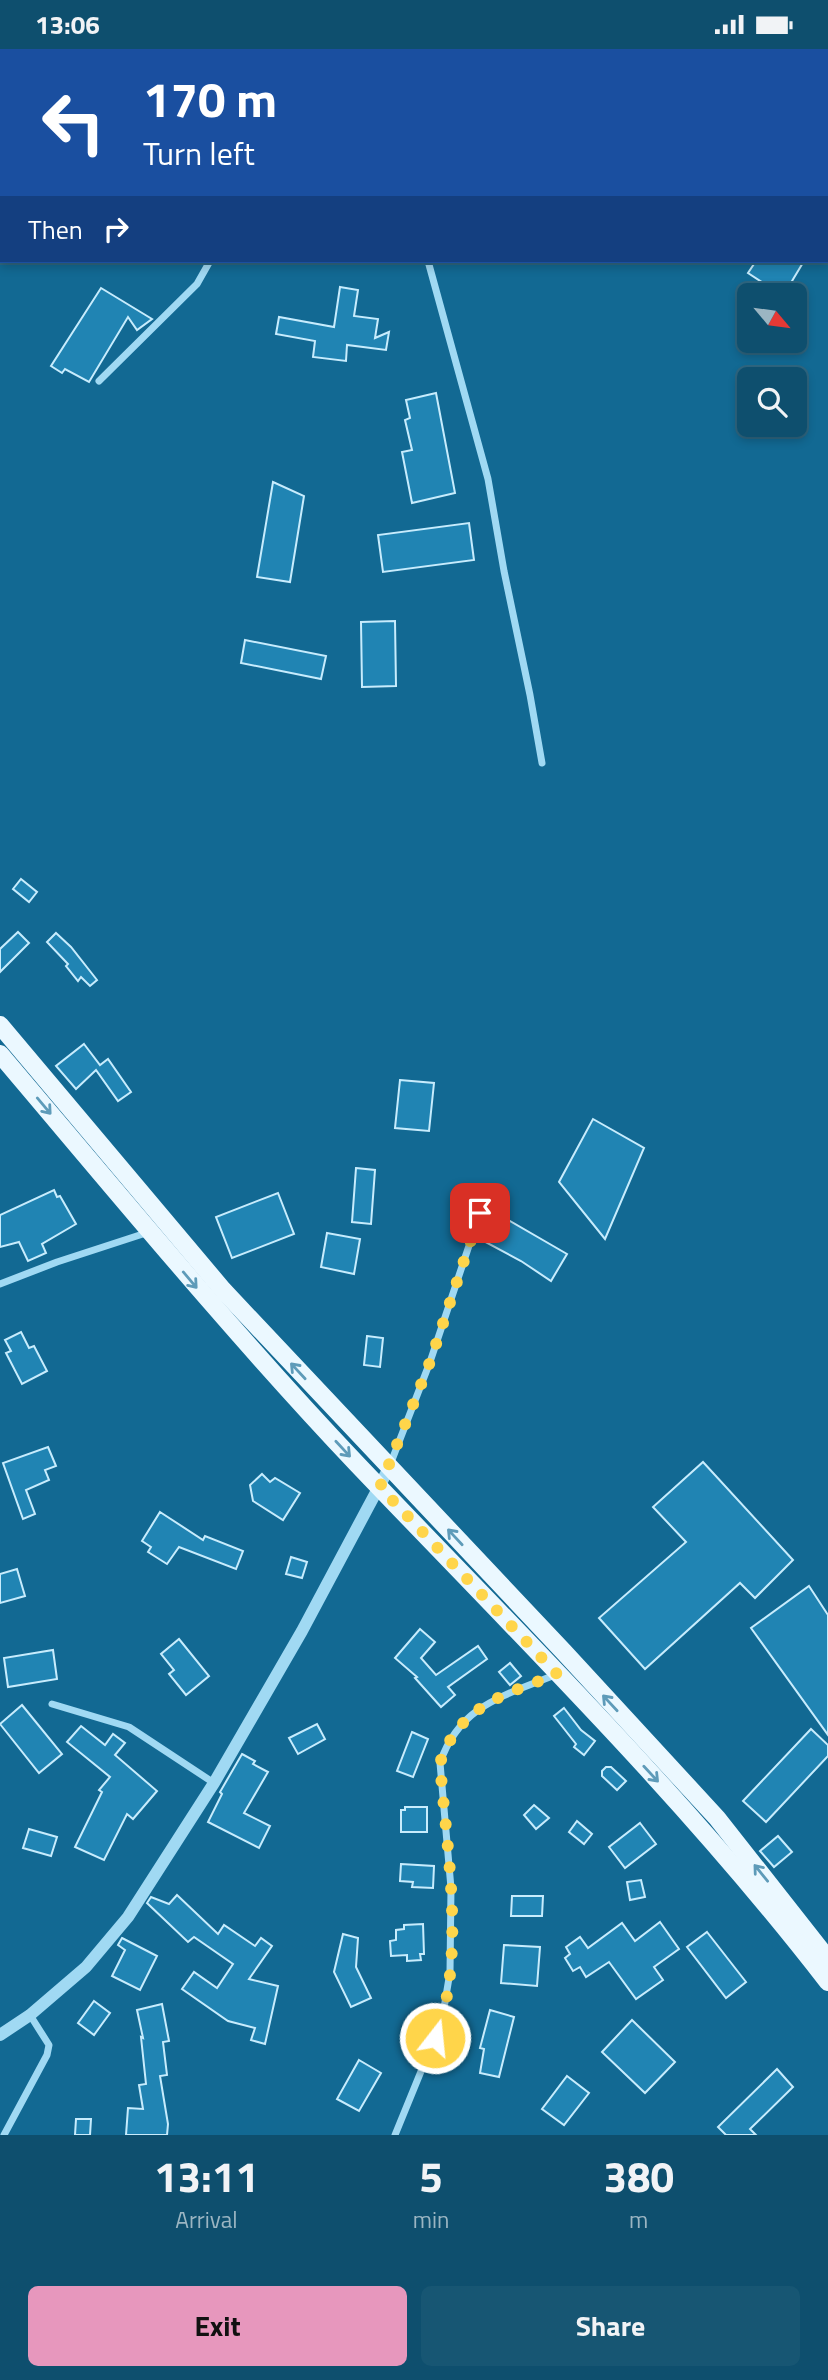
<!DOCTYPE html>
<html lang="en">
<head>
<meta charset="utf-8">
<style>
	body { margin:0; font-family:"Titillium Web",sans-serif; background:#175673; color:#f1f3f6; height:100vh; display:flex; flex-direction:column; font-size:26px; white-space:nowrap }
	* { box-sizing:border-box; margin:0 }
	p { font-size:23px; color:#9bb5c2 }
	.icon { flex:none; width:38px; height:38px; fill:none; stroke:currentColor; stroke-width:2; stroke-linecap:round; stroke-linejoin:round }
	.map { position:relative; height:2086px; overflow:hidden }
	.drawer { display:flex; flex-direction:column; background:#0e4f6e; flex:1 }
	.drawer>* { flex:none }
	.hud { position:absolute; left:0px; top:0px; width:830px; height:214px; box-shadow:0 4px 10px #0003,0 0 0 2px #2e6681; background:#1a4fa0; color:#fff; overflow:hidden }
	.needle { width:46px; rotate:119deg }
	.controls { position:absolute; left:737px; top:234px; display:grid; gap:14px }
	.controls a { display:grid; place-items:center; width:70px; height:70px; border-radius:10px; background:#0e4f6e; box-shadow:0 4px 10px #0003,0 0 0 2px #2e6681; font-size:35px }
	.pin { position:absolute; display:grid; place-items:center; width:60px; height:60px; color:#fff; margin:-30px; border-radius:14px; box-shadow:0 4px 10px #0006 }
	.me { position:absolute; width:77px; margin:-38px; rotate:16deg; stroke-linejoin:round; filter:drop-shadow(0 0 5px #0008) }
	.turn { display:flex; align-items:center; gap:24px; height:147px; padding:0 28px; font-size:32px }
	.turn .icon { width:91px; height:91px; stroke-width:2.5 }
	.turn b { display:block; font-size:49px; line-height:60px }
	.then { display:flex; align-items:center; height:66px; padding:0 28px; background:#0003; gap:14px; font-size:26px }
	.eta { display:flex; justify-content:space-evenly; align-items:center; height:119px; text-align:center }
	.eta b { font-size:42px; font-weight:700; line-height:49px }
	.primary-button { display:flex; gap:14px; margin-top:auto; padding:14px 28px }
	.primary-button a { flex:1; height:80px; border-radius:10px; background:#e797bd; color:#111; font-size:28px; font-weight:700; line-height:80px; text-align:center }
	.primary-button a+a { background:#175673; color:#f1f3f6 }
	.status { display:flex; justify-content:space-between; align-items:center; height:49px; padding:0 35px; background:#0e4f6e; direction:ltr }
	.status svg { height:19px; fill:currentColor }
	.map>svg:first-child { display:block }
</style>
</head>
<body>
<div class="status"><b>13:06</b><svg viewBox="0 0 49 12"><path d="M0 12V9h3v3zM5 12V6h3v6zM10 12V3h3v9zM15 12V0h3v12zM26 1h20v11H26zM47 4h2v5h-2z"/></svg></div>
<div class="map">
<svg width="828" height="2086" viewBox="0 0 828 2086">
	<rect width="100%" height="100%" fill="#126993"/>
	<g fill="#2084b3" stroke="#c7ecfd" stroke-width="2">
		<path d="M756 212H804L783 247 748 224Z"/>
		<path d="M340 238 358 241 354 267 378 270 375 289 389 283 386 301 347 296 346 312 313 308 315 292 276 285 279 268 334 278Z"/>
		<path d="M101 239 152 270 137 281 128 268 89 333 65 320 62 324 51 317Z"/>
		<path d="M436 344 455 444 412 454 402 403 412 401 405 371 410 369 406 351Z"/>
		<path d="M273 433 304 447 290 533 257 528Z"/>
		<path d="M469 474 474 511 383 523 378 486Z"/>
		<path d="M395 572 396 637 362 638 361 573Z"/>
		<path d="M245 591 326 607 321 630 241 614Z"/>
		<path d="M21 830 37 843 29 853 13 840Z"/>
		<path d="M18 883 29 894 0 923V900Z"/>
		<path d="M56 884 71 898 97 931 90 937 81 928 78 932 66 917 68 915 47 893Z"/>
		<path d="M84 995 100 1016 108 1010 131 1043 118 1052 96 1021 76 1040 56 1017Z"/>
		<path d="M400 1031 434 1034 429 1082 395 1079Z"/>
		<path d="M593 1070 644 1099 605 1190 559 1133Z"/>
		<path d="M356 1119 375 1121 371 1175 352 1173Z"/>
		<path d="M54 1141 57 1148 60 1147 76 1175 42 1195 46 1204 28 1212 19 1193 0 1198V1166Z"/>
		<path d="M278 1144 294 1185 232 1209 216 1168Z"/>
		<path d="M491 1161 567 1205 551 1232 521 1212 478 1189Z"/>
		<path d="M327 1184 360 1190 354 1225 321 1218Z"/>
		<path d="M21 1283 29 1299 34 1297 47 1322 22 1335 6 1304 11 1302 5 1291Z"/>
		<path d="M367 1287 383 1289 380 1318 364 1316Z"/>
		<path d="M48 1398 56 1417 45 1421 49 1431 26 1441 35 1465 23 1470 3 1414Z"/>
		<path d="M703 1413 793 1511 755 1549 740 1534 645 1620 599 1569 686 1493 653 1458Z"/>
		<path d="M262 1425 270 1433 275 1429 300 1444 283 1471 253 1452 250 1436Z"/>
		<path d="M160 1463 203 1491 205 1487 243 1502 236 1520 179 1498 167 1515 148 1503 151 1498 142 1492Z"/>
		<path d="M291 1508 307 1513 302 1529 286 1525Z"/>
		<path d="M17 1520 25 1547 0 1554V1525Z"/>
		<path d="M809 1537 828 1566V1686L751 1579Z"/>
		<path d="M420 1580 435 1593 421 1609 436 1626 478 1597 487 1610 448 1638 455 1646 441 1658 415 1629 417 1628 395 1609Z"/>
		<path d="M179 1590 209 1627 186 1646 169 1625 174 1621 161 1605Z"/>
		<path d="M53 1601 57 1630 8 1638 4 1609Z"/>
		<path d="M510 1614 521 1627 510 1636 499 1623Z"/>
		<path d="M22 1656 62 1705 39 1724 0 1675Z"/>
		<path d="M564 1659 581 1681 595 1692 584 1706 574 1698 576 1695 554 1667Z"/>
		<path d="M317 1675 325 1690 298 1705 289 1689Z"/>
		<path d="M81 1677 105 1696 113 1685 125 1694 115 1706 157 1742 133 1770 127 1765 104 1811 75 1798 102 1743 99 1741 110 1728 67 1693Z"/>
		<path d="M811 1680 828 1696V1707L766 1773 743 1752Z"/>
		<path d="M412 1683 428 1690 413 1728 397 1722Z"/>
		<path d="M242 1705 255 1712 253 1715 268 1723 244 1764 270 1777 259 1799 208 1773 222 1745 220 1743Z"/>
		<path d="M606 1718H611L626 1732 617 1741 602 1727V1722Z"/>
		<path d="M534 1756 549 1769 536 1780 524 1766Z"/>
		<path d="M405 1758H427V1783H401V1761H405Z"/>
		<path d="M577 1772 592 1785 584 1795 569 1783Z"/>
		<path d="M640 1774 656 1795 625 1819 609 1798Z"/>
		<path d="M29 1780 57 1788 51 1807 23 1799Z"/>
		<path d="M778 1787 792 1803 774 1818 760 1802Z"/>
		<path d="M401 1815 434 1817 433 1839 412 1838 413 1833 400 1832Z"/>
		<path d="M641 1831 645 1848 630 1851 627 1833Z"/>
		<path d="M177 1846 218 1885 224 1876 255 1897 261 1889 272 1897 249 1930 278 1937 265 1995 251 1991 255 1979 228 1972 182 1940 194 1923 217 1939 233 1915 194 1888 188 1893 147 1854 151 1848 169 1855Z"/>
		<path d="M512 1847H543L542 1867H511Z"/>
		<path d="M660 1873 679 1900 654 1918 663 1931 636 1950 609 1913 586 1928 580 1918 573 1922 565 1909 570 1905 566 1898 580 1888 588 1899 622 1874 635 1892Z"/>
		<path d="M423 1875 424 1905H420L421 1911 407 1912V1906L391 1907 390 1892 396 1891V1881L404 1880V1876Z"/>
		<path d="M707 1883 746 1933 726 1949 687 1898Z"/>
		<path d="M343 1885 358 1889 356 1918 371 1949 351 1958 334 1923Z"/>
		<path d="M122 1889 157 1907 140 1941 112 1927 125 1901 118 1896Z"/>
		<path d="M504 1896 540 1898 537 1937 501 1934Z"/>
		<path d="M94 1952 110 1964 94 1986 78 1974Z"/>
		<path d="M162 1955 169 1992 163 1993 167 2026 160 2027 168 2075 167 2086H126L128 2059 143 2060 139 2036 146 2035 141 1988 143 1989 137 1961Z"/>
		<path d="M490 1961 514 1968 499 2028 480 2024 484 2000 480 1999Z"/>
		<path d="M632 1971 675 2013 645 2044 602 2003Z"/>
		<path d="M359 2011 381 2024 359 2062 337 2050Z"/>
		<path d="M777 2020 793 2038 750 2080 756 2086H726L718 2078Z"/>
		<path d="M567 2027 589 2044 564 2076 542 2060Z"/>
		<path d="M76 2070H91L90 2086H75Z"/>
	</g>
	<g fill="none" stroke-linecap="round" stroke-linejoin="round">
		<g stroke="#a0d9f3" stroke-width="7">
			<path d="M363 0 364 2"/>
			<path d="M316 2 319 0"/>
			<path d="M776 2 778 0"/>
			<path d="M428 212 488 430 504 522 530 646 542 714"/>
			<path d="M99 332 197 235 210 212"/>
			<path d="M0 1235 57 1213 149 1183"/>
			<path d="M390 1416 430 1313 487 1143"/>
			<path d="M52 1655 129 1678 214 1734"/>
			<path d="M4 2086 47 2006 49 1996 30 1966"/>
			<path d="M395 2086 442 1971 450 1923 451 1839 440 1714C460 1655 505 1647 557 1625"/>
		</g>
		<path stroke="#a0d9f3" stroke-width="12" d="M0 1986 30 1966 86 1918 128 1868 214 1734 302 1582 389 1419"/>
		<g stroke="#ebf8ff" stroke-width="18">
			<path d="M0 976 223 1241 564 1603 717 1769 828 1910"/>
			<path d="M0 1005C117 1143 232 1283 357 1415 518 1584 685 1748 828 1933"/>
		</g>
	</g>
	<defs><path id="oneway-shaft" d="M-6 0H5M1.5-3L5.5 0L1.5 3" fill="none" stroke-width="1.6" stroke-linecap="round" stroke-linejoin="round" transform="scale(1.75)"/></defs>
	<g stroke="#5e9bb9">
		<use href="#oneway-shaft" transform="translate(44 1057) rotate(50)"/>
		<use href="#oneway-shaft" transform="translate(190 1231) rotate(50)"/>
		<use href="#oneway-shaft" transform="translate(298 1322) rotate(-133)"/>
		<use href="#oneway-shaft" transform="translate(343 1400) rotate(47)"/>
		<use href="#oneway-shaft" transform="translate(455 1488) rotate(-133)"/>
		<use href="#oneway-shaft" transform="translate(610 1654) rotate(-133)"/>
		<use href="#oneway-shaft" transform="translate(651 1725) rotate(47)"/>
		<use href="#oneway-shaft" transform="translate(761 1824) rotate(-129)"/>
	</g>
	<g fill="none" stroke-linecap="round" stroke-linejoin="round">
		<path stroke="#ffd54a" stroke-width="12" stroke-dasharray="0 21.6" d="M435 1989C467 1910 446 1797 440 1714 460 1655 505 1646 557 1625L380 1438 430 1313 480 1164"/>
	</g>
</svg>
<div class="controls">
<a><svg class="needle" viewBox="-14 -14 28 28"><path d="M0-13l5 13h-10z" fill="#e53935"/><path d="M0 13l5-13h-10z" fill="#9bb5c2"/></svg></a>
<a><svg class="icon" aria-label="search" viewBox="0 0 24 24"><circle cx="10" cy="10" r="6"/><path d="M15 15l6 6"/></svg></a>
</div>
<div class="pin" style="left:480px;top:1164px;background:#d93025"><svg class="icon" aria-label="arrive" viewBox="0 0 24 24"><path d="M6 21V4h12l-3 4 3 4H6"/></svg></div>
<svg class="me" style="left:435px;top:1989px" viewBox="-20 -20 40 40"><circle r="17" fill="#ffd54a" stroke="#fff" stroke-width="3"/><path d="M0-11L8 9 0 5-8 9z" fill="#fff"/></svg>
<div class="hud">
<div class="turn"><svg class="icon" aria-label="left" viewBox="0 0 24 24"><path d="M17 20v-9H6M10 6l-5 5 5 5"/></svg><div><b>170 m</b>Turn left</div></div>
<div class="then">Then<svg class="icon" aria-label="right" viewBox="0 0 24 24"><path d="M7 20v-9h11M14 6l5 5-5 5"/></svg></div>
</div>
</div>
<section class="drawer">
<div class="eta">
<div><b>13:11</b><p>Arrival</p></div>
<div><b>5</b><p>min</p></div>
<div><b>380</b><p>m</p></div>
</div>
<div class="primary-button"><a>Exit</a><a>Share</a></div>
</section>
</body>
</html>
